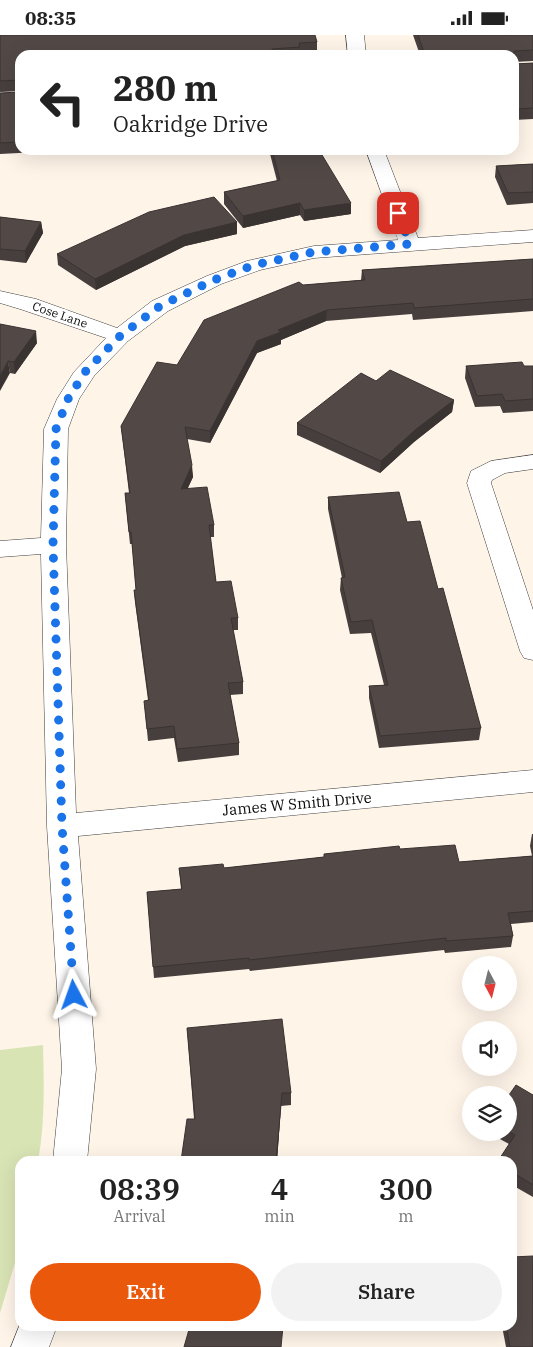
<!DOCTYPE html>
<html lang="en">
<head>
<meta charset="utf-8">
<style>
	body { margin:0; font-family:"IBM Plex Serif",serif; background:#f2f2f2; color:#222; height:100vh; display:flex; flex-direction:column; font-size:19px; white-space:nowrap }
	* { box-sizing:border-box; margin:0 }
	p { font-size:16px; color:#767676 }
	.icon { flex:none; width:28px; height:28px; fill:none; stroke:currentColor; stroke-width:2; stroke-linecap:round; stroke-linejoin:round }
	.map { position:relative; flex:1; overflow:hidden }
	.details { position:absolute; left:15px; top:1121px; width:502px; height:175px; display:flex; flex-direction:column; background:#fff; border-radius:15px; box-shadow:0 5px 20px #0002 }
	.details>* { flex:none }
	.guide { position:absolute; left:15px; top:15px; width:504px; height:105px; border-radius:15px; box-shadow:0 5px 20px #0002; background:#fff; color:#222; overflow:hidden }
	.needle { width:32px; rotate:173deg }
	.tools { position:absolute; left:462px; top:921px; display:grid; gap:10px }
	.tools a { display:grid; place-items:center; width:55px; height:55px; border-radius:50%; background:#fff; box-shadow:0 5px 20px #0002; font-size:25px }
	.pin { position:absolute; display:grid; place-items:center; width:42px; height:42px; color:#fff; margin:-21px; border-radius:10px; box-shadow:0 2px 8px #0006 }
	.me { position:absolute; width:55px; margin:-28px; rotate:356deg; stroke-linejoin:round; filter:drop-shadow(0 0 4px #0008) }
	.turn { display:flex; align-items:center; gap:18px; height:105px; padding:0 15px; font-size:22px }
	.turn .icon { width:65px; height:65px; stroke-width:2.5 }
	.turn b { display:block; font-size:35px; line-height:42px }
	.eta { display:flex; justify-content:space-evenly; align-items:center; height:85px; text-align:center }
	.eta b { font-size:30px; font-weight:600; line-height:35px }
	.primary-button { display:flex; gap:10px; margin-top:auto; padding:10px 15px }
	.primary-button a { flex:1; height:58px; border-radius:30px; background:#ea580c; color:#fff; font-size:20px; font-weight:600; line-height:58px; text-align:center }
	.primary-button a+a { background:#f2f2f2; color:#222 }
	.status { display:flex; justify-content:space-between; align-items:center; height:35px; padding:0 25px; background:#fff; direction:ltr }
	.status svg { height:14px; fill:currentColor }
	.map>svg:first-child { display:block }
</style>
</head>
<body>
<div class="status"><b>08:35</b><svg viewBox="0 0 49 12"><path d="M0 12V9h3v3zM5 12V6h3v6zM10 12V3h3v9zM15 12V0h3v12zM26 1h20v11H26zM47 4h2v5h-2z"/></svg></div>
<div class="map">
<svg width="533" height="1312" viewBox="0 0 533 1312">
	<rect width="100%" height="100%" fill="#fef4e8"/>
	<path fill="#d9e4b5" d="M43 1010C44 1049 45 1088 38 1126H20V1211L0 1278V1015Z"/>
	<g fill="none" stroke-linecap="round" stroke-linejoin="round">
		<defs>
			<g id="street">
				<path d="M346 0H364L366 20H348Z"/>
				<path d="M366 115H384L418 203 533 195V207L314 223 260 235 221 249 168 276 128 306 94 341 79 364 68 394 66 510 76 778 533 735V757L78 801 96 1034 87 1126H53L62 1034 47 791 41 519 0 522V506L41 503 44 394 57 364 74 337 106 303 20 274 0 268V256L36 264 117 293 152 266 207 241 247 226 314 211 398 205Z"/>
				<path d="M533 420V434L505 438 492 445 491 448 533 575V625L524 623 520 616 467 448 471 436 491 426Z"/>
				<path d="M20 1289V1291H57L49 1312H11Z"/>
			</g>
		</defs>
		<use href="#street" stroke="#3d3d3d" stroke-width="1"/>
		<use href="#street" fill="#fff" fill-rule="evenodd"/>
	</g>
	<g fill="#473f3d">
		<path d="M0 0 317 7V18L300 19V20H20V56L0 57Z"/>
		<path d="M413 0H533V26L514 27V29L533 28V84L514 85V20H420Z"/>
		<path d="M20 57V115H38V117L0 119V58Z"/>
		<path d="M269 115H319L351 179 304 186 300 180 243 193 224 169V157L277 146Z"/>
		<path d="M533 129V168L507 170 495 142 496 131Z"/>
		<path d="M0 182 41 187 43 198 26 228 0 225Z"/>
		<path d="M237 187V199L185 211 96 255 58 230 57 219Z"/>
		<path d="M533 224V276L413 285 412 279 326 286 281 305V309L257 318 210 408 187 404 193 442 188 453 214 490V502H210L216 547 238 583V595H233L243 647V659L230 660 239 708V720L178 727 174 703 148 706 144 666 148 665 135 567 134 555H136L132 509H130L126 470 125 458H129L121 391 177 330 303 250 361 245 362 235Z"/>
		<path d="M0 289 37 308 15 339 10 338Z"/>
		<path d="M466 331H533V376L503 378 500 371 475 372 465 343Z"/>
		<path d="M376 346 454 365 452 377 414 407 380 438 297 400V388Z"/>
		<path d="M328 462 407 487 438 554 481 693 479 705 379 713 369 663V651L384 650 371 598 350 599 340 555 341 543H342L328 474Z"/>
		<path d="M532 799H533V887L511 889 513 901 511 912 445 918 444 915 250 936 249 934 154 943 147 857 181 854 179 833H224L324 822V819L400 814 459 827 532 821 530 811Z"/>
		<path d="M187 993 291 1058V1070L281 1071 277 1126 194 1084Z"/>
		<path d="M509 1060H533V1162L512 1150V1126L509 1109 489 1098H509Z"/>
		<path d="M502 1291H512L533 1312H506Z"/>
	</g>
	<g fill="#393332">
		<path d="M300 168V180L243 193V181Z"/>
		<path d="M351 168V179L304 186V175Z"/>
		<path d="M41 187 43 198 26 228 25 216Z"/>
		<path d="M237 187V199L185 211 96 255 95 244 184 200Z"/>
		<path d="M327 275 326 286 281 305V309L257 318 210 408V396L257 306 278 295Z"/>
		<path d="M36 296 37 308 15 339 14 327Z"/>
		<path d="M8 326 10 338 0 356V341Z"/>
		<path d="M454 365 452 377 414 407 380 438 381 426 415 395Z"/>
		<path d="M192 430 193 442 181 466V454Z"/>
		<path d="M282 1058 281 1071 277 1126H276Z"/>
	</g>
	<g fill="#524947" stroke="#393332">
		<path d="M0 0H315L317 7 299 8 300 12 272 14 273 20H20V45L0 46Z"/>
		<path d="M418 0H533V15L514 16V29L533 28V73L514 74V20H425Z"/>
		<path d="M20 57V107L0 108V58Z"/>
		<path d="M272 115H319L351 168 304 175 300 168 243 181 224 157 280 145Z"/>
		<path d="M533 129V157L508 158 496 131Z"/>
		<path d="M214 162 237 187 184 200 95 244 57 219 149 177Z"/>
		<path d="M0 182 41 187 25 216 0 214Z"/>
		<path d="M533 224V264L414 273 413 268 327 275 278 295 281 297 257 306 210 396 185 392 192 430 181 454 207 452 214 490H209L216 547 231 546 238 583H231L243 647 228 648 239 708 177 714 174 691 147 694 144 666 149 665 134 555H136L131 497H129L125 458H130L121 391 157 327 177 330 204 285 299 247 303 250 365 245 362 235Z"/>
		<path d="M0 289 36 296 14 327 8 326 0 341Z"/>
		<path d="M522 327 524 331H533V364L505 366 502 359 477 361 466 331Z"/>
		<path d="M390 335 454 365 415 395 381 426 297 388 361 338 376 346Z"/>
		<path d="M399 457 407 487 420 486 438 554 443 553 481 693 380 701 369 651 388 650 372 585 351 587 341 543 345 542 328 462Z"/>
		<path d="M455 810 459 827 533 821V876L508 878 513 901 446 906V903L249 925V923L153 932 147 857 182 854 179 833 223 829 224 833 324 822V819L399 811 400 814Z"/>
		<path d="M282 984 291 1058H282L276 1126H181L187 1084H195L187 993Z"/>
		<path d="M516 1050 533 1060V1150L512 1137V1126H498L515 1100 509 1097V1060Z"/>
		<path d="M533 1221V1312H510L506 1291H512V1222Z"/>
		<path d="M190 1291H283L281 1312H184Z"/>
	</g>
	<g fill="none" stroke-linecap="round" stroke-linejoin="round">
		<path stroke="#1a73e8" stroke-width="9" stroke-dasharray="0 16.2" d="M74 960 62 791 53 510 56 394 68 364 85 337 120 301 160 271 214 245 254 230 314 217 410 209 398 178"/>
	</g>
	<g text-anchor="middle" stroke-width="5" stroke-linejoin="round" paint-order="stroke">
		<g font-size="12" fill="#0a0a0a" stroke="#fff">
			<text transform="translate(60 280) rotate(19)" y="4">Cose Lane</text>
		</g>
		<g font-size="15" fill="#0a0a0a" stroke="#fff">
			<text transform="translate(297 769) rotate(-5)" y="5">James W Smith Drive</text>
		</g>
	</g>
</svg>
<div class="tools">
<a><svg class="needle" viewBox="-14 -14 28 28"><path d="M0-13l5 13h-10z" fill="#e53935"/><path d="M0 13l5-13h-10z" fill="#767676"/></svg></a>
<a><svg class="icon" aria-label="sound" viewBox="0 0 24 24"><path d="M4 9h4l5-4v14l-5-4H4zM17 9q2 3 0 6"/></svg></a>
<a><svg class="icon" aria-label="layers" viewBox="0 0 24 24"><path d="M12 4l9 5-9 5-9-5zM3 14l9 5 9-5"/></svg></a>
</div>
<div class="pin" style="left:398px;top:178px;background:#d93025"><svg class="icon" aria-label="arrive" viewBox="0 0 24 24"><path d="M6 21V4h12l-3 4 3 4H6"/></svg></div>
<svg class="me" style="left:74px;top:960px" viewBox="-20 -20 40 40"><path d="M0-17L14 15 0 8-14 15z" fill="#1a73e8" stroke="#fff" stroke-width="4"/></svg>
<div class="guide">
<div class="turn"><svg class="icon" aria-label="left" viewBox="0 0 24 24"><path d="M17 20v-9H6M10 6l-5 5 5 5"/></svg><div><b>280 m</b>Oakridge Drive</div></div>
</div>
<section class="details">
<div class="eta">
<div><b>08:39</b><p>Arrival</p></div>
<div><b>4</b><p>min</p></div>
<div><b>300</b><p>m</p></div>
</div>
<div class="primary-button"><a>Exit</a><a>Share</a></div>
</section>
</div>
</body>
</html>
